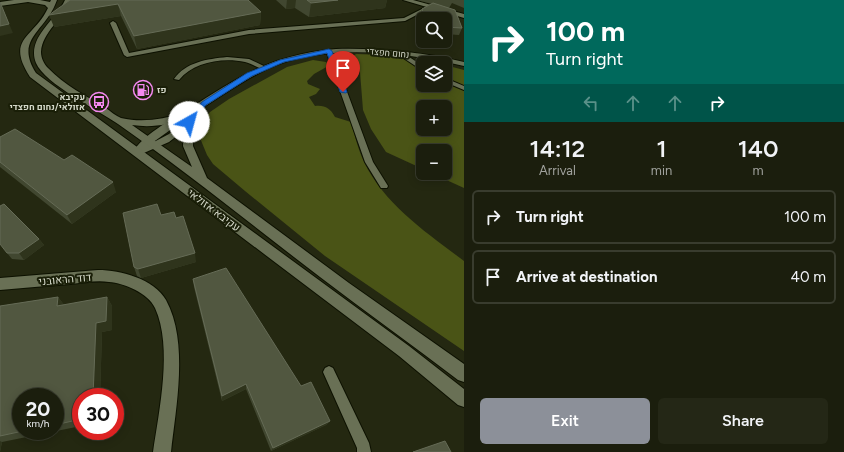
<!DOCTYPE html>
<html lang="en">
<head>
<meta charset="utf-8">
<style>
	body { margin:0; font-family:Figtree,Heebo,sans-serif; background:#242716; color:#f1f3f6; height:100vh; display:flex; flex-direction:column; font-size:15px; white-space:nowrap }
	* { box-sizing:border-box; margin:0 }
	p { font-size:13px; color:#a0a29d }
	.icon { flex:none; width:22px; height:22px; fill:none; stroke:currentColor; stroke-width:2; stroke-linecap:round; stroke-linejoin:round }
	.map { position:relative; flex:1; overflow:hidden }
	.details { display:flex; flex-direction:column; background:#1b1e0d; width:380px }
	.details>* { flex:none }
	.hud { background:#00695c; color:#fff; overflow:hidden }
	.controls { position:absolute; left:416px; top:12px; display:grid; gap:8px }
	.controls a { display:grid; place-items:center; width:36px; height:36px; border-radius:6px; background:#1b1e0d; box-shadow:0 2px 10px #0003,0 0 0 1px #393c2e; font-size:20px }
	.speed { position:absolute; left:12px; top:388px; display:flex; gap:8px; font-size:20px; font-weight:700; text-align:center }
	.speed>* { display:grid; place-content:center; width:52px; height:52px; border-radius:50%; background:#1b1e0d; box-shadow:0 2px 10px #0003,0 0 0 1px #393c2e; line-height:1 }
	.speed small { font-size:10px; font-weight:400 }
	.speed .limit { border:6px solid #d22; background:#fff; color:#111 }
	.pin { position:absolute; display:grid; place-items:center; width:34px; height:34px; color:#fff; margin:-41px -17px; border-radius:50% 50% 50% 0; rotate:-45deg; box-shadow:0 0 4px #0007 }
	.pin .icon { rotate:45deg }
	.me { position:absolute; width:44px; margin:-22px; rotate:38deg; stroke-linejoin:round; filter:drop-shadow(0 0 3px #0008) }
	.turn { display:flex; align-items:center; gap:14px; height:84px; padding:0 16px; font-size:18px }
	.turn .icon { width:52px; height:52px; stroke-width:2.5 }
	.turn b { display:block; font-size:28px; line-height:34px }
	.lanes { display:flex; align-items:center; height:38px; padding:0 16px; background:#0003; justify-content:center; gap:20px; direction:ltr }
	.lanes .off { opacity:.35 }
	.eta { display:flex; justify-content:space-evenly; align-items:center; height:68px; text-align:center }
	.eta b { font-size:24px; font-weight:600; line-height:28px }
	.action { display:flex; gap:8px; margin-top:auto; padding:8px 16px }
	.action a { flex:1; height:46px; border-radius:6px; background:#8c9099; color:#fff; font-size:16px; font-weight:600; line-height:46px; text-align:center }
	.action a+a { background:#242716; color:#f1f3f6 }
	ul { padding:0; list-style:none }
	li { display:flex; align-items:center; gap:12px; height:54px; margin:0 8px 6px; padding:0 8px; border:2px solid #393c2e; border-radius:6px }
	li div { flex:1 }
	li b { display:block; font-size:15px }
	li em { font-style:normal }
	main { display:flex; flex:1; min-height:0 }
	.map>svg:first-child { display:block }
</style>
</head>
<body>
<main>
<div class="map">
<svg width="464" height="452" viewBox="0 0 464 452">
	<rect width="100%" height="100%" fill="#242811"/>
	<g fill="#4a5416" fill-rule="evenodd">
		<path d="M356 54 384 55 435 63H423V85H445V65L464 70V188L431 173H445V151H423V169L386 152 371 129 363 110 360 72 353 56ZM423 107H445V129H423Z"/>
		<path d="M313 60 326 62 330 65 314 74 307 81 308 84 320 89 316 94 309 97 315 106C325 105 330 108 335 117L351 122C355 136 358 149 364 162 385 205 427 233 464 261V351L325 256 245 191 213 164 207 155 200 138V129L202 122 210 112 229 99 287 67Z"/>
	</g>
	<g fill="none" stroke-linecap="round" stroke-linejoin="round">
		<defs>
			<g id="lane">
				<path d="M428 6 432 7 405 21 249 34 127 57 124 55 110 23 113 21 116 23 129 53 249 30 404 18Z"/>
				<path d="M327 50 332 51 373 162 388 186 387 188H381L365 162 326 51Z"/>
				<path d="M399 53H403L423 66V71L399 55Z"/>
				<path d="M227 57 249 59 268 68C262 72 252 63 245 62 223 57 193 62 179 80L174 79C186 62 207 59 227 57Z"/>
				<path d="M445 78 464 86V90L445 82Z"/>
				<path d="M329 366 333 368 369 443 371 452H357V448L323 372 325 368Z"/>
			</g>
			<g id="street">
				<path d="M403 0H413L464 14V18Z"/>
				<path d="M336 49C379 48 422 52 464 62V66C404 52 327 43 269 68 243 80 220 97 196 112L200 115 187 128 169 142 137 156 132 153C144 134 168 122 187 110 241 76 270 55 336 49ZM187 118 169 134 152 143Z"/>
				<path d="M98 270C121 270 154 279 166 300 189 342 176 407 171 452H153C159 411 173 347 155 308 148 293 124 283 109 282 96 280 83 283 70 284 46 286 23 288 0 290V278Z"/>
			</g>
			<g id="secondary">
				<path d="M14 0H40L50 2 51 0H57C46 32 14 38 36 73L409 346 464 389V407L458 405 399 356 30 77C5 38 34 38 48 8L45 5 28 2 0 6V2Z"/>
				<path d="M65 0H71C64 18 42 32 41 52 41 58 44 64 48 68 64 85 86 96 106 108 110 111 116 116 121 118 143 123 163 119 184 113L187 114 189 116 187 118C169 125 151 128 132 125L192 167 183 146 184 122 189 119 192 120 194 122 193 146 207 178 349 283 464 364V382L458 380C412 345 366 312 320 277 253 226 187 172 118 124 98 110 45 84 36 63 26 38 56 20 65 0Z"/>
			</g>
		</defs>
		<use href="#lane" stroke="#0d1100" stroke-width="2"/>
		<use href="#street" stroke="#0d1100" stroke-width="2"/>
		<use href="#secondary" stroke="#0d1100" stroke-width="2"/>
		<use href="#lane" fill="#697055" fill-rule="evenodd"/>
		<use href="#street" fill="#697055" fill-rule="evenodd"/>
		<use href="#secondary" fill="#697055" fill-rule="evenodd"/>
	</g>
	<g fill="#414730" fill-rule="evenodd">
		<path d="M70 0 261 12 260 25 137 49 121 16 54 27Z"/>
		<path d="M276 0H387L385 8 309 17 295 8 286 9Z"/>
		<path d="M417 0H464V8L452 3 449 8 462 28 459 35 445 34V19H423V27L420 15 422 9 432 4Z"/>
		<path d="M0 137 64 160 116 192 72 224 0 167Z"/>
		<path d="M161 215 176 218 196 262 141 278 137 276 134 267Z"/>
		<path d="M39 239 44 245 24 260 12 259 7 253Z"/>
		<path d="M193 279 301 386 330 421 326 425 271 451 246 389 222 401 194 287Z"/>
		<path d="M58 297 64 305 107 297 112 306V330L102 332 100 397H81V426L2 442 0 452V306ZM55 397V431H21Z"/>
	</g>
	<g fill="#2f341c">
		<path d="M287 0H296L295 8 286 9Z"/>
		<path d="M338 0H387L385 8 309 17 311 3Z"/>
		<path d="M0 2 13 33 0 36Z"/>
		<path d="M118 4 121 16 54 27 49 15Z"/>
		<path d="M261 12 260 25 137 49 134 36Z"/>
		<path d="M113 182 116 192 72 224 67 215Z"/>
		<path d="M39 239 44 245 24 260 19 253Z"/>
		<path d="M195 253 196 262 141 278 138 269Z"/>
		<path d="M58 297 65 306H57Z"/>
		<path d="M107 297 112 306V330L102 332 100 397H93L96 323Z"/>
		<path d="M246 384V389L222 401V396Z"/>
		<path d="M330 421 326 425 271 451 273 448Z"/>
		<path d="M0 441 2 442 0 452Z"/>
	</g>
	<g fill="#515740" stroke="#656b56">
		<path d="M70 0H248L261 12 134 36 118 4 49 15Z"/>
		<path d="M307 0H338L311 3Z"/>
		<path d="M0 2 9 24 0 26Z"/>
		<path d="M433 3 455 10 462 28 445 27V19H425L422 9Z"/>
		<path d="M15 129 64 160 72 155 113 182 67 215 0 162V137Z"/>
		<path d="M4 204 39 239 19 253H7L0 244V206Z"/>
		<path d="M157 204 161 215 174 212 176 218 183 216 195 253 138 269 134 267 123 213Z"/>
		<path d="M226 268 301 386 311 382 330 421 273 448 246 384 222 396 193 279Z"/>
		<path d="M58 297 57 306 107 297 106 321 96 323 93 397H81V419L55 425V397H21V431H23L0 436V306Z"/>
		<path d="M445 441 451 452H413Z"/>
	</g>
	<path fill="#1a73e8" stroke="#114b97" d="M329 49 332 51 347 92 346 93 340 92 327 53 284 62 252 76 206 105 192 123H187L186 122 202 102 247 73 280 60Z"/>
	<defs>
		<symbol id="fuel-ring" viewBox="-11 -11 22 22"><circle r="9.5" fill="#1a1f08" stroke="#f489f0" stroke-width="1.5"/><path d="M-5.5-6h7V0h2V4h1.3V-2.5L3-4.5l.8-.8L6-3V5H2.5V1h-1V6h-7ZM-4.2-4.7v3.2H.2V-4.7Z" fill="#f489f0"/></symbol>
		<symbol id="bus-ring" viewBox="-11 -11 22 22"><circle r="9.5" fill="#1a1f08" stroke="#f489f0" stroke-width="1.5"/><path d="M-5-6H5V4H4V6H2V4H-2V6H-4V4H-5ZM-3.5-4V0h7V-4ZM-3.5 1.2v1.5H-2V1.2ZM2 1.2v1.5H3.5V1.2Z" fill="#f489f0"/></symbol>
	</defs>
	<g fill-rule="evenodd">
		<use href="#fuel-ring" x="132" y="79" width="22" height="22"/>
		<use href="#bus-ring" x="88" y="91" width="22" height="22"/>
	</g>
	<g text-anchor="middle" stroke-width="4" stroke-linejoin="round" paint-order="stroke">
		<g font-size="9" fill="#d4d8c9" stroke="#1a1f08">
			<text transform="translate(388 53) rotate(5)" y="3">נחום חפצדי</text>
		</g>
		<g font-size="9" font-weight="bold" fill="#d4d8c9" stroke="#1a1f08" text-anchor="start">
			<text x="157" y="93">פז</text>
			<text x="85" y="100" text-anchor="end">עקיבא<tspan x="85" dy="10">אזולאי/נחום חפצדי</tspan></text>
		</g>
		<g font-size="11" fill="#d4d8c9" stroke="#1a1f08">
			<text transform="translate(214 210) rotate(37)" y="4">עקיבא אזולאי</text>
			<text transform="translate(65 279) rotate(-5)" y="4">דוד הראובני</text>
		</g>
	</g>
</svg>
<div class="controls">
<a><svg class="icon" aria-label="search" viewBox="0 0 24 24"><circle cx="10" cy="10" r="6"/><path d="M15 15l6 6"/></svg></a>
<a><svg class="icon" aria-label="layers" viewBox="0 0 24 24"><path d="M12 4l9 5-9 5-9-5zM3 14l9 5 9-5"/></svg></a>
<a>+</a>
<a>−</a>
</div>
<div class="speed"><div>20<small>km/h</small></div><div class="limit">30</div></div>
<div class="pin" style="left:343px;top:92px;background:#d93025"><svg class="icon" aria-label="arrive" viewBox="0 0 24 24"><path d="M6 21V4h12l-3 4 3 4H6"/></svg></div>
<svg class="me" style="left:189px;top:122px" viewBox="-20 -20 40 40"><circle r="19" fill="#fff"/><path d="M0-13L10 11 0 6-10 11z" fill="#1a73e8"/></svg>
</div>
<section class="details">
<div class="hud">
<div class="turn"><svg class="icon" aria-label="right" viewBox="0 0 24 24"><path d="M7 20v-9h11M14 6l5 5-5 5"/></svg><div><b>100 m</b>Turn right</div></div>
<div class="lanes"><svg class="icon off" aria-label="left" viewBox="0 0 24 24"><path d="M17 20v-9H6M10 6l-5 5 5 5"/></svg><svg class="icon off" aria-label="ahead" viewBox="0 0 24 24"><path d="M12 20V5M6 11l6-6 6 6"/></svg><svg class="icon off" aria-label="ahead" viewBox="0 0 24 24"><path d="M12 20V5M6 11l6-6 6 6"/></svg><svg class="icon" aria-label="right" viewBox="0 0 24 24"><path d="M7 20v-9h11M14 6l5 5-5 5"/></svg></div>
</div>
<div class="eta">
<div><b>14:12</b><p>Arrival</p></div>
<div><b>1</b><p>min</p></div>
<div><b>140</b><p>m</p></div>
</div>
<ul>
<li><svg class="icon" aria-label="right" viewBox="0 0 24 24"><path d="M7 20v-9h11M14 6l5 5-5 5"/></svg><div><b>Turn right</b></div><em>100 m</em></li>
<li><svg class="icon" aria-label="arrive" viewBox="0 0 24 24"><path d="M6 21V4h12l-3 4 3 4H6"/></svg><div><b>Arrive at destination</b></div><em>40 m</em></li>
</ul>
<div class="action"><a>Exit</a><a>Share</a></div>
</section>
</main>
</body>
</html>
